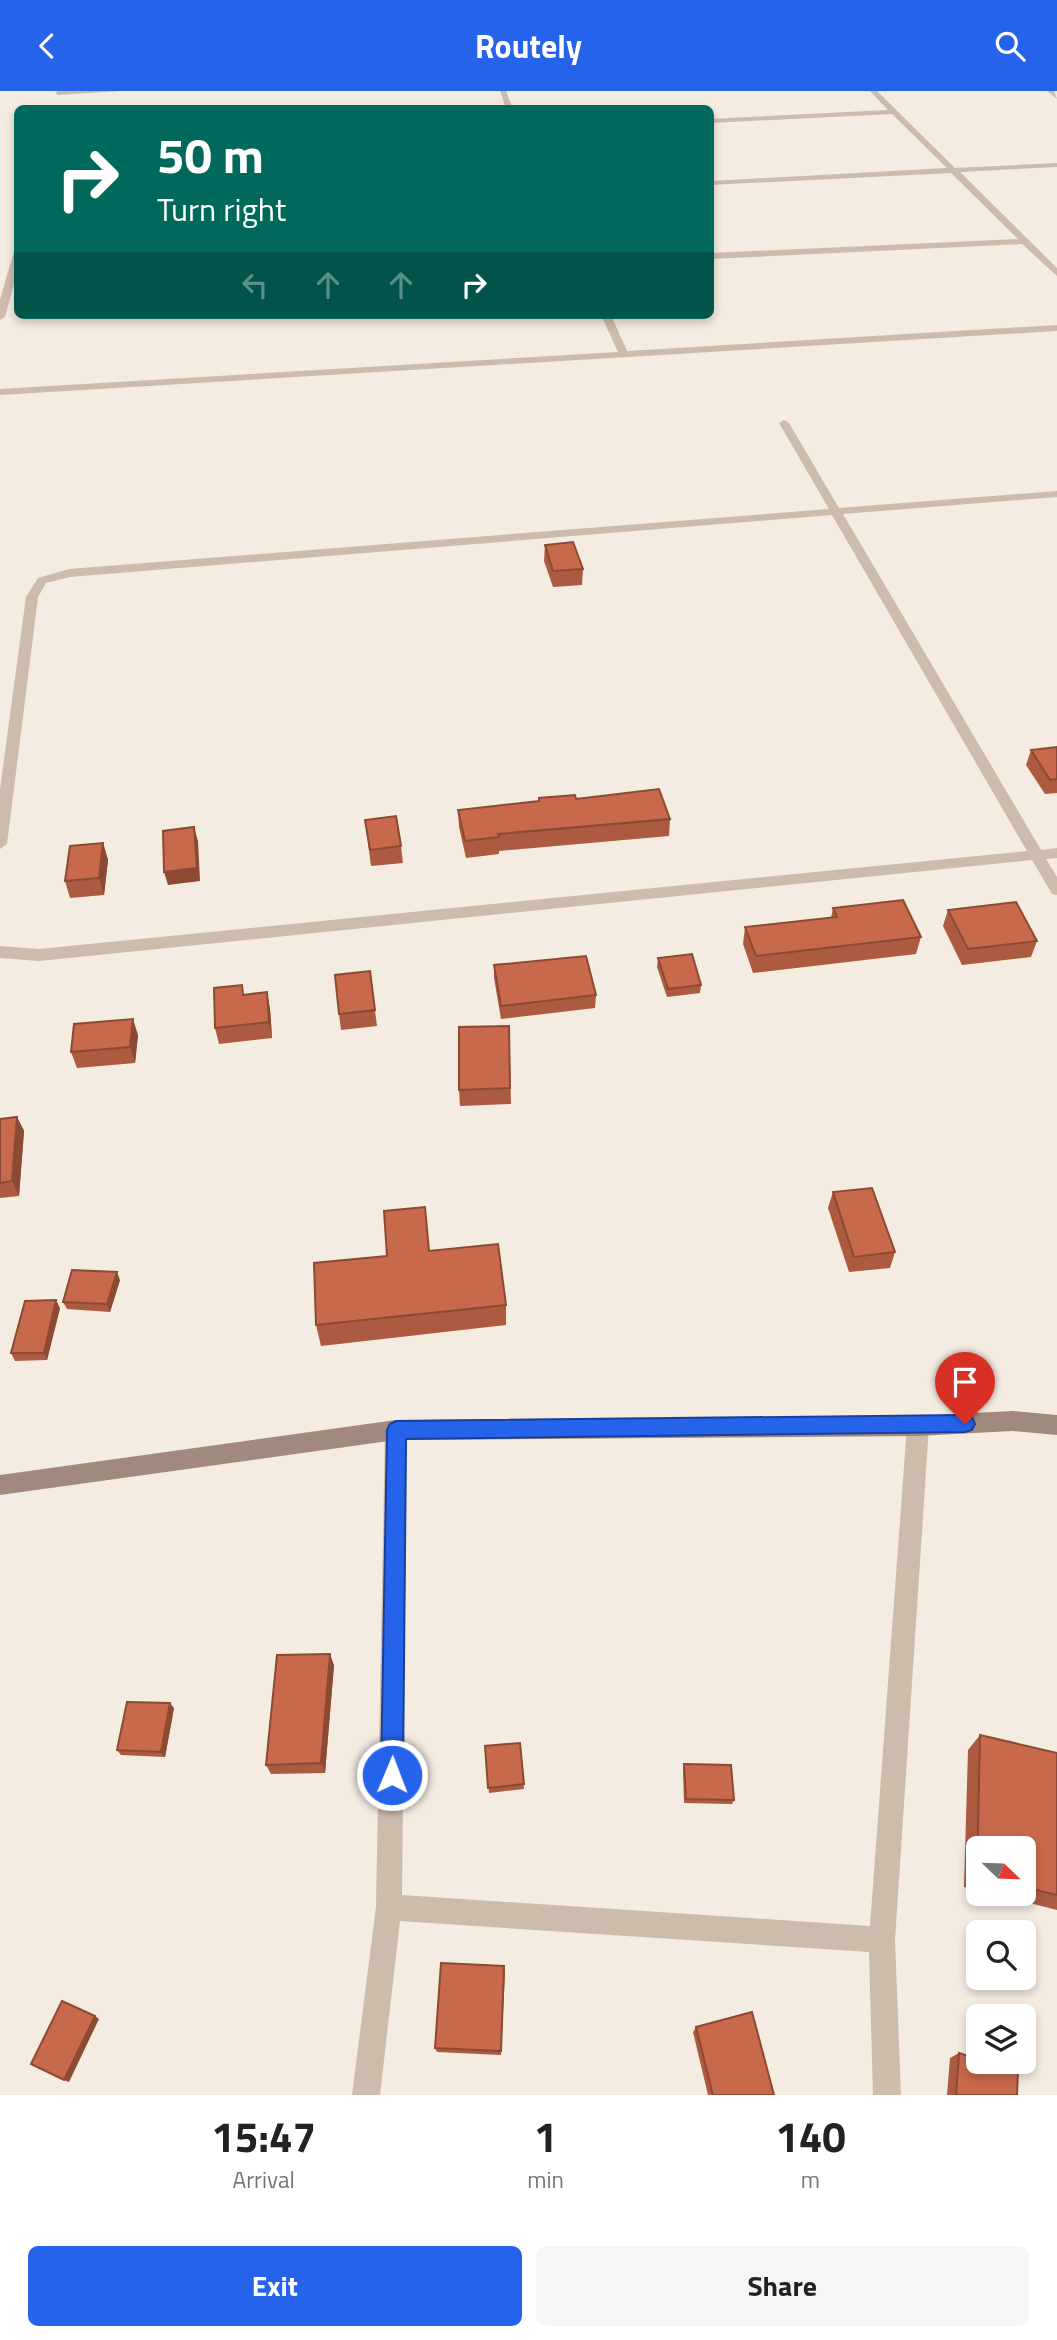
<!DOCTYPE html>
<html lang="en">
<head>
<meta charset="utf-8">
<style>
	body { margin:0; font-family:"Titillium Web",sans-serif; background:#f6f6f6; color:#222; height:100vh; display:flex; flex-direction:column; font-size:26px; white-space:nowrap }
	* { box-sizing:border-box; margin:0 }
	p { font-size:23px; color:#767676 }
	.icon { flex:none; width:38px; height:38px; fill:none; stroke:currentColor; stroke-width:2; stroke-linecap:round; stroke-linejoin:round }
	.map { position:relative; height:2004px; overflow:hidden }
	.details { display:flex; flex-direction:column; background:#fff; flex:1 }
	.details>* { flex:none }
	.guide { position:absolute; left:14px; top:14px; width:700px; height:214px; border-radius:10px; box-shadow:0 4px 10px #0003; background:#00695c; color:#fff; overflow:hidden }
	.needle { width:46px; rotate:113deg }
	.fabs { position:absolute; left:966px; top:1745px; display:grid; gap:14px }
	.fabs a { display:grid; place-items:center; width:70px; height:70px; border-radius:10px; background:#fff; box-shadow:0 4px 10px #0003; font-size:35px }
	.pin { position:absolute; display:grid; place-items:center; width:60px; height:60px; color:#fff; margin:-72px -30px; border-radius:50% 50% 50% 0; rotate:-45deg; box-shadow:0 0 7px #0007 }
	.pin .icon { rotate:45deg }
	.me { position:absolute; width:77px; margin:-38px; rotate:1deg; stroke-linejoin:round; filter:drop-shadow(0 0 5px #0008) }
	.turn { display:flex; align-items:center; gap:24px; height:147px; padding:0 28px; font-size:32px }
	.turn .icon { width:91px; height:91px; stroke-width:2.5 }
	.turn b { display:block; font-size:49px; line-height:60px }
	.lanes { display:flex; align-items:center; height:66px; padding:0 28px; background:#0003; justify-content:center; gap:35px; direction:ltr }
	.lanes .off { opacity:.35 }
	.eta { display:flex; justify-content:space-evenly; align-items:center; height:119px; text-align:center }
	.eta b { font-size:42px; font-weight:700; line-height:49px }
	.button { display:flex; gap:14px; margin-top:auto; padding:14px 28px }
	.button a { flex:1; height:80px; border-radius:10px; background:#2563eb; color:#fff; font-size:28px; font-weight:700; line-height:80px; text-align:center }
	.button a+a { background:#f6f6f6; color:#222 }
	header { display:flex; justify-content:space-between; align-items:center; height:91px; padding:0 28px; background:#2563eb; color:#fff; font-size:32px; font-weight:700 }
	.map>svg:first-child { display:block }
</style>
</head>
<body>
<header><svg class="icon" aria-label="back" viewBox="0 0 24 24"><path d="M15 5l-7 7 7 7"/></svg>Routely<svg class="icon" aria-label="search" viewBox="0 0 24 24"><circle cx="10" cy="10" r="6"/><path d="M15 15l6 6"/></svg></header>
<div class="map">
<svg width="1057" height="2004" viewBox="0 0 1057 2004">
	<rect width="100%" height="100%" fill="#f4ebe1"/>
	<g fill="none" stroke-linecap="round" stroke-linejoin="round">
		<g fill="#cdbbac" fill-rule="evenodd">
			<path d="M119 0 58 4 55 2 58 0Z"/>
			<path d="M500 0H506L513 18H506Z"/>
			<path d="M870 0H877L955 77 1057 72V76L960 81 1057 177V185L1022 153 710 168V162L1018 148 951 82 710 94V90L947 77 892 23 710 32V28L888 19Z"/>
			<path d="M1047 0H1054L1057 8Z"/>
			<path d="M18 158V178L5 226 0 229V209L14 160Z"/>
			<path d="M601 224H611L627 260 1057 234V240L0 304V298L618 261Z"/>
			<path d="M784 329 789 332 839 417 1057 400V406L843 423 1041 759 1057 757V767L1046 768 1057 786V804L1052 803 1032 769 39 870 0 867V855L39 858 1027 760 832 424 70 486 46 492 38 506 7 753 0 758V698L26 506 38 487 69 478 829 418 779 332Z"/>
			<path d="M918 1325 925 1328 929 1335 895 1849 901 2004H873L869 1861 400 1830 380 2004H352L376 1816 385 1339 389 1332 396 1329 403 1332 407 1339 402 1804 870 1835 907 1335 911 1328Z"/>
		</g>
		<path fill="#a18a7d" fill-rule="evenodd" d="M1012 1320 1057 1324V1344L1012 1340 918 1345 396 1349 0 1404V1384L396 1329 918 1325Z"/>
	</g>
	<g fill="#ac5a40">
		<path d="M545 454 583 478 582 494 553 496 544 470Z"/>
		<path d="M1057 656V702L1045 703 1026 674 1031 659Z"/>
		<path d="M539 707 576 708 670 728 669 745 499 760V763L466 767 459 736 458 719 539 710Z"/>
		<path d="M365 729 401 755 403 772 371 775Z"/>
		<path d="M103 752 108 769 104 804 70 807 65 790Z"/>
		<path d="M833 817 921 846 916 863 753 882 743 853 745 836 831 827Z"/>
		<path d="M948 819 1037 850 1031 866 962 874 943 835Z"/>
		<path d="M658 867 701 894 700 902 667 906 657 876Z"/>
		<path d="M494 874 596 904 595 917 501 928 494 887Z"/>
		<path d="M370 880 377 935 341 939 339 923Z"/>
		<path d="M267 901 270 918 272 947 219 953 215 937 244 904Z"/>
		<path d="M509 935 511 1013 460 1015 459 999Z"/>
		<path d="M138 944 135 972 77 977 71 961Z"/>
		<path d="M17 1026 24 1040 19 1105 0 1107V1028Z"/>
		<path d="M833 1101 895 1161 890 1177 849 1181 828 1117Z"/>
		<path d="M429 1160 506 1214V1234L321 1255 316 1234Z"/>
		<path d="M120 1189 110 1221 67 1218 63 1211Z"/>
		<path d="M60 1217 47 1269 15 1270 11 1262Z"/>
		<path d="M334 1574 325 1682 271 1683 266 1674Z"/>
		<path d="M174 1617 165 1666 121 1664 117 1659Z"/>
		<path d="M980 1644 1057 1662V1819L991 1802H1024V1757H978V1799L964 1796 968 1659Z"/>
		<path d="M520 1652 524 1698 489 1702 485 1655Z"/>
		<path d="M684 1673 734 1709 732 1713 684 1712 683 1678Z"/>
		<path d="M504 1875 501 1964 437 1961 435 1957Z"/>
		<path d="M696 1936 774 2004H708L693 1941Z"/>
		<path d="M959 1962 1017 2004H947L950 1967Z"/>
	</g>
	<g fill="#8c4a34">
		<path d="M194 736 198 750 200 790 168 794 164 781Z"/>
		<path d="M103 752 108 769 104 804 99 787Z"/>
		<path d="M267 901 270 918 272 947 269 931Z"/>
		<path d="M133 928 138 944 135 972 130 956Z"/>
		<path d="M17 1026 24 1040 19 1105 12 1090Z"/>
		<path d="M117 1181 120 1189 110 1221 107 1213Z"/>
		<path d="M56 1209 60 1217 47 1269 44 1262Z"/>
		<path d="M330 1563 334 1574 325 1682 321 1672Z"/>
		<path d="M170 1612 174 1617 165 1666 161 1661Z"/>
		<path d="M504 1875 505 1881 501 1964V1960Z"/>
		<path d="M95 1925 99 1928 69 1991 64 1989Z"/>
	</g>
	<g fill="#c8694b" stroke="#8c4a34" stroke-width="2">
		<path d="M573 451 583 478 553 480 545 454Z"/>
		<path d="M1057 656V688L1050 689 1031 659Z"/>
		<path d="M659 698 670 728 498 743 499 746 465 750 458 719 539 710V707L575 704 576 708Z"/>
		<path d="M396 725 401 755 370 759 365 729Z"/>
		<path d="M194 736 197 777 164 781 163 740Z"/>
		<path d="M103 752 99 787 65 790 70 755Z"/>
		<path d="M903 809 921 846 756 865 745 836 837 826 833 817Z"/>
		<path d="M1016 811 1037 850 968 858 948 819Z"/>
		<path d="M692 863 701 894 668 898 658 867Z"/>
		<path d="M586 865 596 904 501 915 494 874Z"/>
		<path d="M370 880 375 919 339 923 335 884Z"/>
		<path d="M242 894 243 904 267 901 269 931 215 937 214 897Z"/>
		<path d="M133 928 130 956 71 961 74 933Z"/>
		<path d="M509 935 510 997 459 999V936Z"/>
		<path d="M17 1026 12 1090 0 1092V1028Z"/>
		<path d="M872 1097 895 1161 854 1166 833 1101Z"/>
		<path d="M425 1116 429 1160 498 1153 506 1214 316 1234 314 1172 387 1165 384 1120Z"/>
		<path d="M72 1179 117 1181 107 1213 63 1211Z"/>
		<path d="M56 1209 44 1262H11L25 1210Z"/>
		<path d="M330 1563 321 1672 266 1674 277 1564Z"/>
		<path d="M127 1611 170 1612 161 1661 117 1659Z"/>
		<path d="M980 1644 1057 1662V1804L1024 1796V1757H978V1785H977Z"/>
		<path d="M520 1652 524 1693 488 1697 485 1655Z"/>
		<path d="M684 1673 731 1674 734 1709 686 1708Z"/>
		<path d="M441 1872 504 1875 501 1960 435 1957Z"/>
		<path d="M62 1910 95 1925 64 1989 31 1973Z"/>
		<path d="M752 1921 774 2004H713L696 1936Z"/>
		<path d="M959 1962 978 1968V1970H985L1018 1981 1017 2004H956Z"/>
	</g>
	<path fill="#2563eb" stroke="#184099" stroke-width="2" d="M965 1324 972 1326 975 1333 972 1339 965 1341 406 1348 403 1684 400 1692 392 1695 384 1692 381 1684 387 1339 390 1333 396 1330Z"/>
</svg>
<div class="fabs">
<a><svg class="needle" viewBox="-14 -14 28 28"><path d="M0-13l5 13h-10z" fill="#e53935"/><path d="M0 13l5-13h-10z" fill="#767676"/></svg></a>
<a><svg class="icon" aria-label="search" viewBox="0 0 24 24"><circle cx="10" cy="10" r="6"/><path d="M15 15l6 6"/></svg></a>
<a><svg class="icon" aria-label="layers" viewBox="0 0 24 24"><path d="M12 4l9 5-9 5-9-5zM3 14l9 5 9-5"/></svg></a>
</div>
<div class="pin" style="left:965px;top:1333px;background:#d93025"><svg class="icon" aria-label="arrive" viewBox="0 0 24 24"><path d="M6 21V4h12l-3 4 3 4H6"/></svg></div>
<svg class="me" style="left:392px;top:1684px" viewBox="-20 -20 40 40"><circle r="17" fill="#2563eb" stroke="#fff" stroke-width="3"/><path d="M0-11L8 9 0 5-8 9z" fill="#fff"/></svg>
<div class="guide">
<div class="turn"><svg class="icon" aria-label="right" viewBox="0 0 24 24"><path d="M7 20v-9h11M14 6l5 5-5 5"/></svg><div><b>50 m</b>Turn right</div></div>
<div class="lanes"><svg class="icon off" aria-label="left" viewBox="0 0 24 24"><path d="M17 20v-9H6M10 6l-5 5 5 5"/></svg><svg class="icon off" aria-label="ahead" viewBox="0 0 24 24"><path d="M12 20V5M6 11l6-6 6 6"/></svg><svg class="icon off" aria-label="ahead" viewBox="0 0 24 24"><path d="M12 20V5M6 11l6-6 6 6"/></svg><svg class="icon" aria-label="right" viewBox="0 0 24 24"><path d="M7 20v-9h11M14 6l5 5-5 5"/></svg></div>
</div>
</div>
<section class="details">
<div class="eta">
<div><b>15:47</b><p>Arrival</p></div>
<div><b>1</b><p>min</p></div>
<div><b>140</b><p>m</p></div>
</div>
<div class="button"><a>Exit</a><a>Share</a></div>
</section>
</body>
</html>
